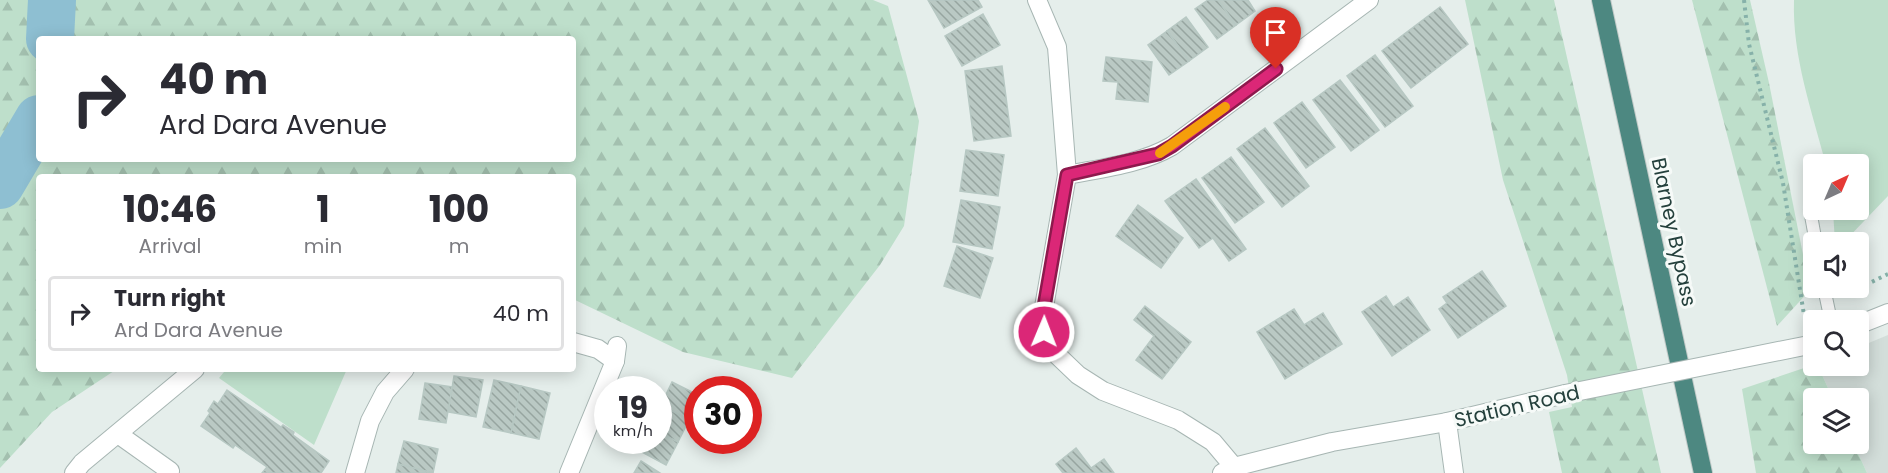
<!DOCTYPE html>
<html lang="en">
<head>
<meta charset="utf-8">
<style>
	body { margin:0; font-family:Poppins,sans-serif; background:#f2f2f3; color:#2b2b33; height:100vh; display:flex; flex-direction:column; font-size:22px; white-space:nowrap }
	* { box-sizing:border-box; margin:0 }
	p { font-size:20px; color:#7c7c81 }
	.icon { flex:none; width:33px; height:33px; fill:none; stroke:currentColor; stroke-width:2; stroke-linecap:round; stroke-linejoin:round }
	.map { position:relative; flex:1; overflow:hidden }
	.drawer { position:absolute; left:36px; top:174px; width:540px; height:198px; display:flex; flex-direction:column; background:#fff; border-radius:6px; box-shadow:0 3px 15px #0003 }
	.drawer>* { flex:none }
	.hud { position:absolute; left:36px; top:36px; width:540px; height:126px; border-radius:6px; box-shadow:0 3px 15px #0003; background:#fff; color:#2b2b33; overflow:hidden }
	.needle { width:39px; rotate:44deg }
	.controls { position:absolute; left:1803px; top:154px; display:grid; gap:12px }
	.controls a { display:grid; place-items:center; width:66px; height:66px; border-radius:6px; background:#fff; box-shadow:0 3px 15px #0003; font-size:30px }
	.speed { position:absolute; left:594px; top:376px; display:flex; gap:12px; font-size:30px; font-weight:700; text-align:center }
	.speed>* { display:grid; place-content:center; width:78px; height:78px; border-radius:50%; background:#fff; box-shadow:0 3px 15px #0003; line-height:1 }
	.speed small { font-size:15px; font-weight:400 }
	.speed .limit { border:9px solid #d22; background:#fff; color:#111 }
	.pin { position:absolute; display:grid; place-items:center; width:51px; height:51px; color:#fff; margin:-62px -26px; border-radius:50% 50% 50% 0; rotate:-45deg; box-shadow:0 0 6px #0007 }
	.pin .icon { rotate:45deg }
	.me { position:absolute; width:66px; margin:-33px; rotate:1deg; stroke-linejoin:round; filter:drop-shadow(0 0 4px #0008) }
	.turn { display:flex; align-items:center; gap:21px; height:126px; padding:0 24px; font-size:27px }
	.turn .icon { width:78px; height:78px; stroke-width:2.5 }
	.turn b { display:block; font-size:42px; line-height:51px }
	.eta { display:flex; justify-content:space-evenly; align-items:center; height:102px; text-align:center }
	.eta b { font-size:36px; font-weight:700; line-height:42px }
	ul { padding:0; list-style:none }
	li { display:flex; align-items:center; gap:18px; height:75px; margin:0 12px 9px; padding:0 12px; border:3px solid #e1e1e2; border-radius:6px }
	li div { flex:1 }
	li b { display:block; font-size:22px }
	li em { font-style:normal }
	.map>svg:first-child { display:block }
</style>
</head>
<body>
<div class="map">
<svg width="1888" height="473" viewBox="0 0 1888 473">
	<defs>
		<pattern id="forest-firs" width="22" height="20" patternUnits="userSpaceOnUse" patternTransform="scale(1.5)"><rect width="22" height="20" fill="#bedfcb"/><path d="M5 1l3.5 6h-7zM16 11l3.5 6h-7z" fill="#a3c0af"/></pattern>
		<pattern id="building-back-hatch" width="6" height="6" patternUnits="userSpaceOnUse" patternTransform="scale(1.5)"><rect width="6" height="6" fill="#bac9c4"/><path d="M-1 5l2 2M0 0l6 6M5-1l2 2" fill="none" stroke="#97a5a0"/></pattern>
	</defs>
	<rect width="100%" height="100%" fill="#e5eeeb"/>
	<path fill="#d3deda" d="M1888 335V473H1867L1854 444H1858V399H1833L1818 366H1858L1859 347Z"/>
	<g fill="#bedfcb">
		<path d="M1794 0H1888V196L1843 243H1835L1833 210H1858V165H1826C1812 111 1792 56 1794 0Z"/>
		<path d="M221 369H347L314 445 219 378 224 372Z"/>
	</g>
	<g fill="url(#forest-firs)" fill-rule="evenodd">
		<path d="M0 0H873L888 6 919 121 904 226 880 265 792 378 683 352 573 299V177H39V369H117L52 412 0 468ZM39 39H573V159H39Z"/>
		<path d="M1465 0H1554L1661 473H1562L1549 412 1572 407 1567 375 1503 180Z"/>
		<path d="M1692 0H1750L1769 83 1810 290 1777 326Z"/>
		<path d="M1813 365 1818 366 1833 399H1814V444H1854L1867 473H1756L1742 389Z"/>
	</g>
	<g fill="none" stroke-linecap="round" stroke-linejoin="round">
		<g stroke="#8ebfd2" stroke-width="48">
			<path d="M50 39 52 0"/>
			<path d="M0 185 39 119"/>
		</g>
	</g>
	<g fill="url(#building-back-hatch)" stroke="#b7c8c3" stroke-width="1.5">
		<path d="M928 0H978L982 7 944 28Z"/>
		<path d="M1208 0H1218L1236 25 1217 39 1195 9Z"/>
		<path d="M1218 0H1248L1255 11 1236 25Z"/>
		<path d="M1440 7 1468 44 1411 88 1382 51Z"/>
		<path d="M983 14 1000 45 962 66 945 36Z"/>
		<path d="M1186 17 1208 47 1189 61 1167 31Z"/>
		<path d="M1167 31 1189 61 1169 75 1148 45Z"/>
		<path d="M1375 55 1413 106 1385 127 1347 76Z"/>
		<path d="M1106 57 1152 62 1148 102 1116 99 1118 82 1103 81Z"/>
		<path d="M1002 66 1011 136 974 141 965 71Z"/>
		<path d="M1340 80 1379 130 1351 151 1313 100Z"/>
		<path d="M1302 102 1335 147 1306 168 1274 123Z"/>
		<path d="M1265 128 1309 186 1282 207 1237 149Z"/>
		<path d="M966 150 1004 155 998 196 960 191Z"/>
		<path d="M1231 157 1264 202 1235 223 1202 178Z"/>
		<path d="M1196 179 1246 249 1229 261 1213 238 1199 248 1165 201Z"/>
		<path d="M961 200 1000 207 992 249 953 242Z"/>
		<path d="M1138 205 1183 238 1161 268 1116 236Z"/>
		<path d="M957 246 993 258 980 298 944 286Z"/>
		<path d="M1482 271 1506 306 1458 338 1439 309 1447 303 1443 297Z"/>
		<path d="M1386 296 1393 307 1408 297 1430 330 1392 356 1362 312Z"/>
		<path d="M1145 306 1191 342 1162 379 1136 360 1154 336 1134 320Z"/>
		<path d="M1294 309 1304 325 1323 313 1342 344 1285 379 1257 332Z"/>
		<path d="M454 376 483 380 476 417 448 412Z"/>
		<path d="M494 380 521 386 511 433 483 427Z"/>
		<path d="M672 382 698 395V404L689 420 661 405Z"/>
		<path d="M425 383 452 387 446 423 419 419Z"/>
		<path d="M521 386 550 393 539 439 511 433Z"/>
		<path d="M227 390 281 427 283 425 294 432 293 435 329 461 321 473H262L267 467 235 445 233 448 201 426 210 413 208 411 214 401 218 404Z"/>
		<path d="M661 405 689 420 678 442 658 432V409Z"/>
		<path d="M658 432 678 442 666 465 638 450 642 441H658Z"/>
		<path d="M404 441 438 449 433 473 398 464Z"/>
		<path d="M1076 448 1091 468 1104 459 1114 473H1063L1056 464Z"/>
		<path d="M641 461 660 473H634Z"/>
		<path d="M398 464 433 473H396Z"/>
	</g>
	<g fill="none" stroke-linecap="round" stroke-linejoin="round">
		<defs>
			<g id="service">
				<path d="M1810 210 1816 243"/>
				<path d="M1824 288 1831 321"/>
			</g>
			<g id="minor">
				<path d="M1037 0 1057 47 1067 175 1044 307V331L1055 353 1078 375 1103 391 1178 420 1213 442 1234 467"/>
				<path d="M1067 175C1102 168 1141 164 1172 146L1369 0"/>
				<path d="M573 342 598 349 615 361"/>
				<path d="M1447 422 1454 473"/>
				<path d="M118 434 170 471"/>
				<path d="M74 473 82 463 195 369"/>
				<path d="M355 473 370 421 385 392 405 369"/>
				<path d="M569 473 615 361 617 346"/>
				<path d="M1222 473 1234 467 1332 442 1447 422 1565 394"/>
			</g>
			<g id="tertiary">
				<path d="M1858 325 1888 313"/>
				<path d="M1729 361 1814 344"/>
			</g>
			<path id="trunk" d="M1601 0 1703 473"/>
		</defs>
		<use href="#service" stroke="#a7b6b3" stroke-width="14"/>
		<use href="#minor" stroke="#a7b6b3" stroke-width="20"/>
		<use href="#tertiary" stroke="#a7b6b3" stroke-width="20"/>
		<use href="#trunk" stroke="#c2cac8" stroke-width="20"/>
		<g stroke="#86b1a9" stroke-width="4" stroke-dasharray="3 4.5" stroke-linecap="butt">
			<path d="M1744 0 1749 44 1783 183 1804 315 1811 312"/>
			<path d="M1845 295 1888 274"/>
		</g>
		<use href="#service" stroke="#fff" stroke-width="12"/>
		<use href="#minor" stroke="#fff" stroke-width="18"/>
		<use href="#tertiary" stroke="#fff" stroke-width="18"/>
		<use href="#trunk" stroke="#4d8881" stroke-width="18"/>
		<defs>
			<path id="tertiary-bridge" d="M1565 394 1729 361"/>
		</defs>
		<use href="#tertiary-bridge" stroke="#a7b6b3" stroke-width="20" stroke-linecap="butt"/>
		<use href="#tertiary-bridge" stroke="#fff" stroke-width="18"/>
	</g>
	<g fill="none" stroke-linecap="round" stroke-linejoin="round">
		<defs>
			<path id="route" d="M1044 332V307L1067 175 1158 154 1172 146 1276 69"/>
		</defs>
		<use href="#route" stroke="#8e194d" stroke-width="15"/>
		<use href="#route" stroke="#db2777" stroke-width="10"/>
		<path stroke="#f59e0b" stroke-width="10" d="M1160 153 1225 107"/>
	</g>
	<g text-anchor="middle" stroke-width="6" stroke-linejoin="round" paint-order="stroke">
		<g font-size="20" fill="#24403c" stroke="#f6faf8">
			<text transform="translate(1674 232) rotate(78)" y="7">Blarney Bypass</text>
			<text transform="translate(1517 406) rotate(-13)" y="7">Station Road</text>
		</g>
	</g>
</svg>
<div class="controls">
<a><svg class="needle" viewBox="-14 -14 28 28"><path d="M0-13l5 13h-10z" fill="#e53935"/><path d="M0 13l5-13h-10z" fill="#7c7c81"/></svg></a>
<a><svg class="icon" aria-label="sound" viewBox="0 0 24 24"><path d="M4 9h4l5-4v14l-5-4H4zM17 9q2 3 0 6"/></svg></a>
<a><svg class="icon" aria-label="search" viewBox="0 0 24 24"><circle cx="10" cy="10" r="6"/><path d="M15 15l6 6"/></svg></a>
<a><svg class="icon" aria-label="layers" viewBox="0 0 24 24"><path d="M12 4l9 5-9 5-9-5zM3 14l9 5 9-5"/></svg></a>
</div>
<div class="speed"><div>19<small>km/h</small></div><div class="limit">30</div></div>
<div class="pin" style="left:1276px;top:69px;background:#d93025"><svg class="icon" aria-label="arrive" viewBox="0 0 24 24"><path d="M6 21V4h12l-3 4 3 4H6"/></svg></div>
<svg class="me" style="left:1044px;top:332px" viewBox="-20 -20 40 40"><circle r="17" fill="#db2777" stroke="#fff" stroke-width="3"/><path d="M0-11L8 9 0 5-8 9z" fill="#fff"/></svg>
<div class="hud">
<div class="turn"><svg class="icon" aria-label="right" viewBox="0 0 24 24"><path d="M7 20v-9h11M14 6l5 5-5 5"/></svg><div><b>40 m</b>Ard Dara Avenue</div></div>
</div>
<section class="drawer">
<div class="eta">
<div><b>10:46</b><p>Arrival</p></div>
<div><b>1</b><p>min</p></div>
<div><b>100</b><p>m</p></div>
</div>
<ul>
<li><svg class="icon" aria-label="right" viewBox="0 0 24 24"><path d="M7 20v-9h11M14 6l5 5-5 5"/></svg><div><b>Turn right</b><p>Ard Dara Avenue</p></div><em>40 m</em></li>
</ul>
</section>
</div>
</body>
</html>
